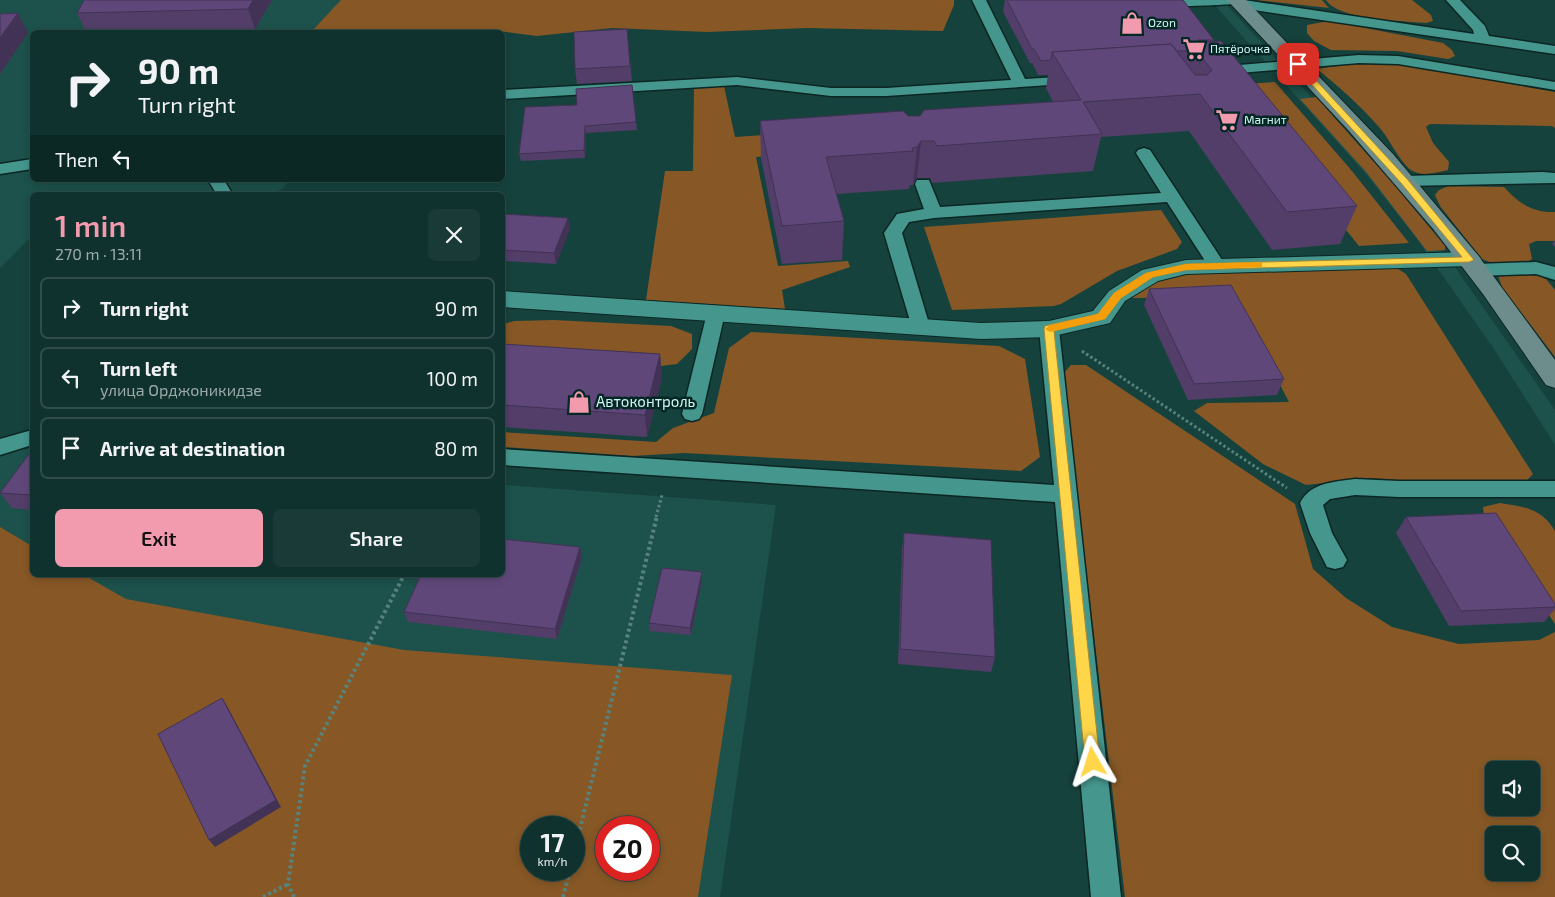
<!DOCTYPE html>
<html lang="en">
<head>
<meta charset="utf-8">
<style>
	body { margin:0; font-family:"Exo 2",sans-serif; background:#193a36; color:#f1f3f6; height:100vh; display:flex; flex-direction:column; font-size:19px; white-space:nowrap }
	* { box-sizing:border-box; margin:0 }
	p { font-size:16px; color:#9caaaa }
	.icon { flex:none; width:28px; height:28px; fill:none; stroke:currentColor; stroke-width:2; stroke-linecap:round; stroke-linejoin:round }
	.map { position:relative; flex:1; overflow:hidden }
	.sheet { position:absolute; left:30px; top:192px; width:475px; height:385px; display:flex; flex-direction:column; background:#10322e; border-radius:8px; box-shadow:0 2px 8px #0003,0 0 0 1px #304d4a }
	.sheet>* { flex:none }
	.banner { position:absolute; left:30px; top:30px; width:475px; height:152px; border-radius:8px; box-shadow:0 2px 8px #0003,0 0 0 1px #304d4a; background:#10322e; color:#f1f3f6; overflow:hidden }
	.tools { position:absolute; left:1485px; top:761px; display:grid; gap:10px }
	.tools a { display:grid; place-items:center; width:55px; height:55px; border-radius:8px; background:#10322e; box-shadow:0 2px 8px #0003,0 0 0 1px #304d4a; font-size:25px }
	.speed { position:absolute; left:520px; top:816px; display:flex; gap:10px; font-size:25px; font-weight:700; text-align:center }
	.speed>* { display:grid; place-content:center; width:65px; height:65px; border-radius:50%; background:#10322e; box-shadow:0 2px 8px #0003,0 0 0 1px #304d4a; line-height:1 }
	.speed small { font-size:12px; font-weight:400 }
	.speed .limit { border:8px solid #d22; background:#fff; color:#111 }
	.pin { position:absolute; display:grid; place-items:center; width:42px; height:42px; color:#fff; margin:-21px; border-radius:10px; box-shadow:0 2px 8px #0006 }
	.me { position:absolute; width:55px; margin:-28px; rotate:354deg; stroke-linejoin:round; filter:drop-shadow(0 0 4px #0008) }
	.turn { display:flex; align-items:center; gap:18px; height:105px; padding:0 25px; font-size:22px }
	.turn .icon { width:65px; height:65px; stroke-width:2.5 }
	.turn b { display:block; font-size:35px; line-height:42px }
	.then { display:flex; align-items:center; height:48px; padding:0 25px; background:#0003; gap:10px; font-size:19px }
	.round { display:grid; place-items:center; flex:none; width:52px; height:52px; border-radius:8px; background:#193a36 }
	.overview { display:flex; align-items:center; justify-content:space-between; height:85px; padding:0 25px }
	h1 { font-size:30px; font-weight:600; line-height:38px; color:#f29aae }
	.button { display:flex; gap:10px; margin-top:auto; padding:10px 25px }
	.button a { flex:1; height:58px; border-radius:8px; background:#f29aae; color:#111; font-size:20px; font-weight:600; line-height:58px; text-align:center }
	.button a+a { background:#193a36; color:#f1f3f6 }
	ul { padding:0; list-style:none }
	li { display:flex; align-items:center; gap:15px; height:62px; margin:0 10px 8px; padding:0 15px; border:2px solid #304d4a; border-radius:8px }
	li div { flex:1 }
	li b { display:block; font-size:19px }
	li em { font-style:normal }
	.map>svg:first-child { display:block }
</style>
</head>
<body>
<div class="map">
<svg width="1555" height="897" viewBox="0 0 1555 897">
	<rect width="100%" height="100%" fill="#16423d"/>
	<g fill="#1d514b" fill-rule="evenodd">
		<path d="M0 0H496L468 32H32V180H290L282 189 268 195H32V236L0 268Z"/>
		<path d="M1210 0H1222L1283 66 1388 183 1450 260 1555 410V445L1494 349 1414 235 1365 173Z"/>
		<path d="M0 447 32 449V575H502L503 485 776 505 720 897H0ZM531 828H574V870H531ZM606 828H649V870H606Z"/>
	</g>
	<g fill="#875826" fill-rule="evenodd">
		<path d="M341 0H954V5L943 31 807 28 707 32 612 28 537 36 491 30 489 32H311Z"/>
		<path d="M1255 0H1322L1329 8Z"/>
		<path d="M1326 0H1412L1431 15 1433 21 1426 23C1402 21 1339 20 1326 0Z"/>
		<path d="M1329 21 1443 43 1452 50 1455 56 1448 59 1397 51 1331 50 1314 41 1307 33V25Z"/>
		<path d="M1350 64 1404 65 1555 92V128L1552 126 1430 124 1426 127 1433 143 1449 162 1448 170C1436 173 1422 177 1411 170 1399 161 1389 138 1379 127 1360 105 1339 87 1317 69Z"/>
		<path d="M1275 82 1352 171 1409 243 1359 246 1229 85Z"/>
		<path d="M724 86 735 137 881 127 897 146 756 157 778 266 848 261 850 267 782 290 785 309 646 300 665 171H693L694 87Z"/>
		<path d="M1316 97 1390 180 1445 246V250L1427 251 1367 173 1300 99Z"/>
		<path d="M1448 186 1504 187C1518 203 1533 213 1555 212V241H1536L1529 244 1532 259C1518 268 1497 266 1482 259L1440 206 1435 195 1439 190Z"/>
		<path d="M1161 210 1182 242 1177 249 1117 271 1061 304 1054 306 952 310 924 227Z"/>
		<path d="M1395 267 1406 274 1533 474 1526 481 1423 482 1371 478 1306 485 1263 464 1194 411 1207 403 1289 402 1234 297 1132 298 1154 283 1191 271Z"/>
		<path d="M1516 273 1535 274 1546 279 1555 290V357L1502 287 1498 275Z"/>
		<path d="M554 320 671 326 692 334V349L677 364 653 367 503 352V324L514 321Z"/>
		<path d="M751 332 999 346 1025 359 1040 457 1021 471 684 453 632 456 503 447 502 432 656 442 673 428 714 413 729 348Z"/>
		<path d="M1071 365H1086L1295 504 1313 569 1346 598 1392 627 1459 644 1539 640 1555 632V897H1125L1063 374ZM1494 770H1531V808H1494ZM1494 835H1531V872H1494Z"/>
		<path d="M1500 503C1525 507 1541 508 1555 531V624L1484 517 1483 507Z"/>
		<path d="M0 527 32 546V575H84L126 599 404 650 732 675 698 897H0ZM531 828H574V870H531ZM606 828H649V870H606Z"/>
	</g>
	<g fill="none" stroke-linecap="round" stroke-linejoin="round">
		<defs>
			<g id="service">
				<path d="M972 0H986L1025 79 1075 76 1080 77 1082 80 1080 83 886 96H831L737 85 502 99V90L737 77 831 88H886L1011 80Z"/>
				<path d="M1137 0H1244L1474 34 1473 30 1446 0H1460L1485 26 1489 36 1555 46V54L1240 8 1233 4C1218 5 1145 10 1137 0Z"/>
				<path d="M1359 55 1398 56 1555 82V90L1398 64 1359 63 1215 75 1210 74 1208 71 1210 68 1215 67Z"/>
				<path d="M1144 148 1150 150 1226 266 1223 270 1217 272 1211 270 1167 202 934 218 909 222 902 233 930 327 927 331 920 333 913 331 884 233 897 214 924 209 915 184 917 180H929L940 207 1161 193 1136 153 1138 150Z"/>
				<path d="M32 159V169L0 174V164Z"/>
				<path d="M1543 172 1555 173V183L1405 186 1399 184 1397 181 1399 178 1405 176Z"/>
				<path d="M208 180H224L233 195H217Z"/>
				<path d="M1536 262 1555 267V280L1536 274 1476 276 1470 274 1467 270 1470 266 1476 264Z"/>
				<path d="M716 307 723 309 725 313 702 414 699 419 692 421 685 419 682 414 707 313 709 309Z"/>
				<path d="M1049 323 1056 325 1059 329 1121 897H1091L1055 502 502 465V449L1054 485 1039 329 1042 325Z"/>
				<path d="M32 430V445L0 455V439Z"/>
				<path d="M1355 479 1399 481H1555V497H1399L1355 495 1330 499 1323 505 1332 533 1347 560 1343 567 1335 569 1327 567 1310 533 1300 503C1311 482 1334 482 1355 479Z"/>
			</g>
			<path id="minor" d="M1469 252 1477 254 1481 259 1477 264 1469 266 1186 274 1158 281 1125 301 1110 323 1049 337 981 339 502 307V291L981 323 1049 321 1093 311 1109 291 1142 270 1186 260Z"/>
			<path id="secondary" d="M1227 0H1246L1393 154 1477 254 1555 360V388L1546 385 1483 294 1434 230 1349 131Z"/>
		</defs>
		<use href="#service" stroke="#0c2623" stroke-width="3"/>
		<use href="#minor" stroke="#0c2623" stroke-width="2"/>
		<use href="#secondary" stroke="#0c2623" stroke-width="2"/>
		<g stroke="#58837d" stroke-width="3" stroke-dasharray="2.5 2.5" stroke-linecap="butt">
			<path d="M1082 351 1287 488"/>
			<path d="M656 517 662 495"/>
		</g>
		<g stroke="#58837d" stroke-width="4" stroke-dasharray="3 3" stroke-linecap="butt">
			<path d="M574 853 657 516"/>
			<path d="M263 897 288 884"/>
			<path d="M294 897 288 884 305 766 404 575"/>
			<path d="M563 897 570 870"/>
		</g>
		<use href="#service" fill="#45978e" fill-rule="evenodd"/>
		<use href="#minor" fill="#45978e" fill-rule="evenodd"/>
		<use href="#secondary" fill="#6d8d8d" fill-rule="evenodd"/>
	</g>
	<g fill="#523e68">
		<path d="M84 0H272L255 29 118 32H86L77 13Z"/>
		<path d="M1005 0H1183L1214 40 1213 41 1357 206 1340 244 1272 250 1189 131 1101 137 1093 171 932 183 930 178H917L913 185H910L909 189 836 194 844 221 842 260 782 264 761 158 760 121 920 116 1053 102 1046 88 1048 75H1038L1032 63H1030L1003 12Z"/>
		<path d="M627 29 632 81 577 84 575 69Z"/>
		<path d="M632 85 637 130 586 133 585 158 521 161 519 154Z"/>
		<path d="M502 214 568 218 570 229 556 264 502 261Z"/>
		<path d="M1555 240V247L1552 244Z"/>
		<path d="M1149 289 1284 379 1277 395 1188 400 1144 305Z"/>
		<path d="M502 344 660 354 662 377 647 437 502 427Z"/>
		<path d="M32 450V510L12 508 0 493Z"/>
		<path d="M1406 517 1555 604V609L1544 622 1449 626 1396 533Z"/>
		<path d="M904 533 995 657 991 672 898 664 902 549Z"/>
		<path d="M582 557 557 639 408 622 404 612 419 579 377 575H502Z"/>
		<path d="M702 580 691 635 650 631 649 623Z"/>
	</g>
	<g fill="#423255">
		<path d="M253 0H272L255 29 248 9Z"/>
		<path d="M18 13 28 33 0 74V38Z"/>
		<path d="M585 126 586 133 585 158 584 150Z"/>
		<path d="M921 141 917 178 913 185 917 147Z"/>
		<path d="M568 218 570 229 556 264 554 253Z"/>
		<path d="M660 354 662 377 647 437 645 415Z"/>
		<path d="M580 547 582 557 557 639 555 629Z"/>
		<path d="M702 572V580L691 635 690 628Z"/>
		<path d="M222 698 227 706 281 807 215 847 209 840Z"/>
	</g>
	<g fill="#5f4879" stroke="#423255">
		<path d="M84 0H253L248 9 77 13Z"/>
		<path d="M1007 0H1183L1214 40H1198L1199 42 1190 43 1188 51H1177L1171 44 1052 52 1051 60 1041 61 1034 49H1032Z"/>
		<path d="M18 13 0 38V14Z"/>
		<path d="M627 29 630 66 575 69 574 32Z"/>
		<path d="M1221 41 1357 206 1287 212 1200 94 1083 102 1102 134 937 146 934 141H921L917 147 912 148 913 151 826 157 844 221 782 226 760 121 903 111 908 116H920L924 110 1081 100 1052 52 1171 44 1195 75H1207L1212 70 1190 43Z"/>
		<path d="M632 85 636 122 585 126 584 150 519 154 525 107 577 105 576 89Z"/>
		<path d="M502 214 568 218 554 253 502 250Z"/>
		<path d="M1231 285 1284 379 1194 384 1149 289Z"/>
		<path d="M502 344 660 354 645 415 502 405Z"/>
		<path d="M32 450V495L0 493Z"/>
		<path d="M1496 513 1555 604V607L1461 611 1406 517Z"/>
		<path d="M904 533 991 540 995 657 900 649Z"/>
		<path d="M502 539 580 547 555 629 404 612 421 575H502Z"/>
		<path d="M662 568 702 572 690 628 649 623Z"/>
		<path d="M222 698 276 800 209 840 158 734Z"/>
	</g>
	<path fill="#ffd54a" stroke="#a68a30" d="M1295 63H1300L1408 180 1474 260 1469 262 1186 270 1153 277 1121 298 1105 319 1054 331 1100 762 1098 767 1093 769 1088 767 1085 762 1044 329 1045 326 1098 314 1114 293 1146 273 1186 264 1462 257 1401 183 1295 66Z"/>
	<path fill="#f59e0b" d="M1259 262 1262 263V267L1186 270 1153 277 1121 298 1105 319 1050 332 1045 329 1050 325 1098 314 1114 293 1146 273 1186 264Z"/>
	<defs>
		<symbol id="shop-bare" viewBox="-9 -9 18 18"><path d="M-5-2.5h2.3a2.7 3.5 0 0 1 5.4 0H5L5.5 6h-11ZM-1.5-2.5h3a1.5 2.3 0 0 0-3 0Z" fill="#f29aae" stroke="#032724" stroke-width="2.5" paint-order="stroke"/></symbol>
		<symbol id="supermarket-bare" viewBox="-9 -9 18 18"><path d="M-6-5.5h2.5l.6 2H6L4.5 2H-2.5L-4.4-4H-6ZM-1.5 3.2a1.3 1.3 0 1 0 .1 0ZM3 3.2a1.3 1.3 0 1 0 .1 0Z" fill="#f29aae" stroke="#032724" stroke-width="2.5" paint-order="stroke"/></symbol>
	</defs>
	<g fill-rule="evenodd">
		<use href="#shop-bare" x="1116" y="7" width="32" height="32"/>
		<use href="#supermarket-bare" x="1178" y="33" width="32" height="32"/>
		<use href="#supermarket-bare" x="1211" y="104" width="32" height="32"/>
		<use href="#shop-bare" x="563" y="386" width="32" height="32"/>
	</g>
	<g text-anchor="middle" stroke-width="5" stroke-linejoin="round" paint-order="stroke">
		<g font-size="12" fill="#cff6f0" stroke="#032724" text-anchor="start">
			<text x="1148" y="27">Ozon</text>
			<text x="1210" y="53">Пятёрочка</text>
			<text x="1244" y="124">Магнит</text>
		</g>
		<g font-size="15" fill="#cff6f0" stroke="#032724" text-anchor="start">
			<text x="596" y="407">Автоконтроль</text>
		</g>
	</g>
</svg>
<div class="tools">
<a><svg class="icon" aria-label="sound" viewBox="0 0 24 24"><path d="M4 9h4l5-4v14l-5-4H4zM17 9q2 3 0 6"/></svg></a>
<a><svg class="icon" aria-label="search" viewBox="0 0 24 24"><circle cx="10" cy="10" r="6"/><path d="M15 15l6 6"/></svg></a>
</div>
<div class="speed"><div>17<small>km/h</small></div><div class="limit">20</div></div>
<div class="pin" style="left:1298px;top:64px;background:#d93025"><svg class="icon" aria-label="arrive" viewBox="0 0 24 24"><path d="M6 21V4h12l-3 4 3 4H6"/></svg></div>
<svg class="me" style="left:1093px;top:762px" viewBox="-20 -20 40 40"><path d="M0-17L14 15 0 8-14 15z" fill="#ffd54a" stroke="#fff" stroke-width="4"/></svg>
<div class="banner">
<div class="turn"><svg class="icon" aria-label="right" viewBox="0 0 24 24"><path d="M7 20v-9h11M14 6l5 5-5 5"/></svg><div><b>90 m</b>Turn right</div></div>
<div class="then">Then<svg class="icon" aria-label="left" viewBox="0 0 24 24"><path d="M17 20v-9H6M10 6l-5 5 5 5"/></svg></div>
</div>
<section class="sheet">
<div class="overview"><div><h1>1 min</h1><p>270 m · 13:11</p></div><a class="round"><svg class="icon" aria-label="close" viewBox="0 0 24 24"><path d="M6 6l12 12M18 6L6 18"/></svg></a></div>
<ul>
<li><svg class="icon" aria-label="right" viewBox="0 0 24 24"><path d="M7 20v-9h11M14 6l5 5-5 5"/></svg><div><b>Turn right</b></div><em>90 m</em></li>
<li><svg class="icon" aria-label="left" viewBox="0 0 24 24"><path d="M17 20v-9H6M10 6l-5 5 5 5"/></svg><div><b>Turn left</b><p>улица Орджоникидзе</p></div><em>100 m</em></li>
<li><svg class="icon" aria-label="arrive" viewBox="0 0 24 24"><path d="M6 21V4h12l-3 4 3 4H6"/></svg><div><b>Arrive at destination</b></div><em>80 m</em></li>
</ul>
<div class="button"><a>Exit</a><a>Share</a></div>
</section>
</div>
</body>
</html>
